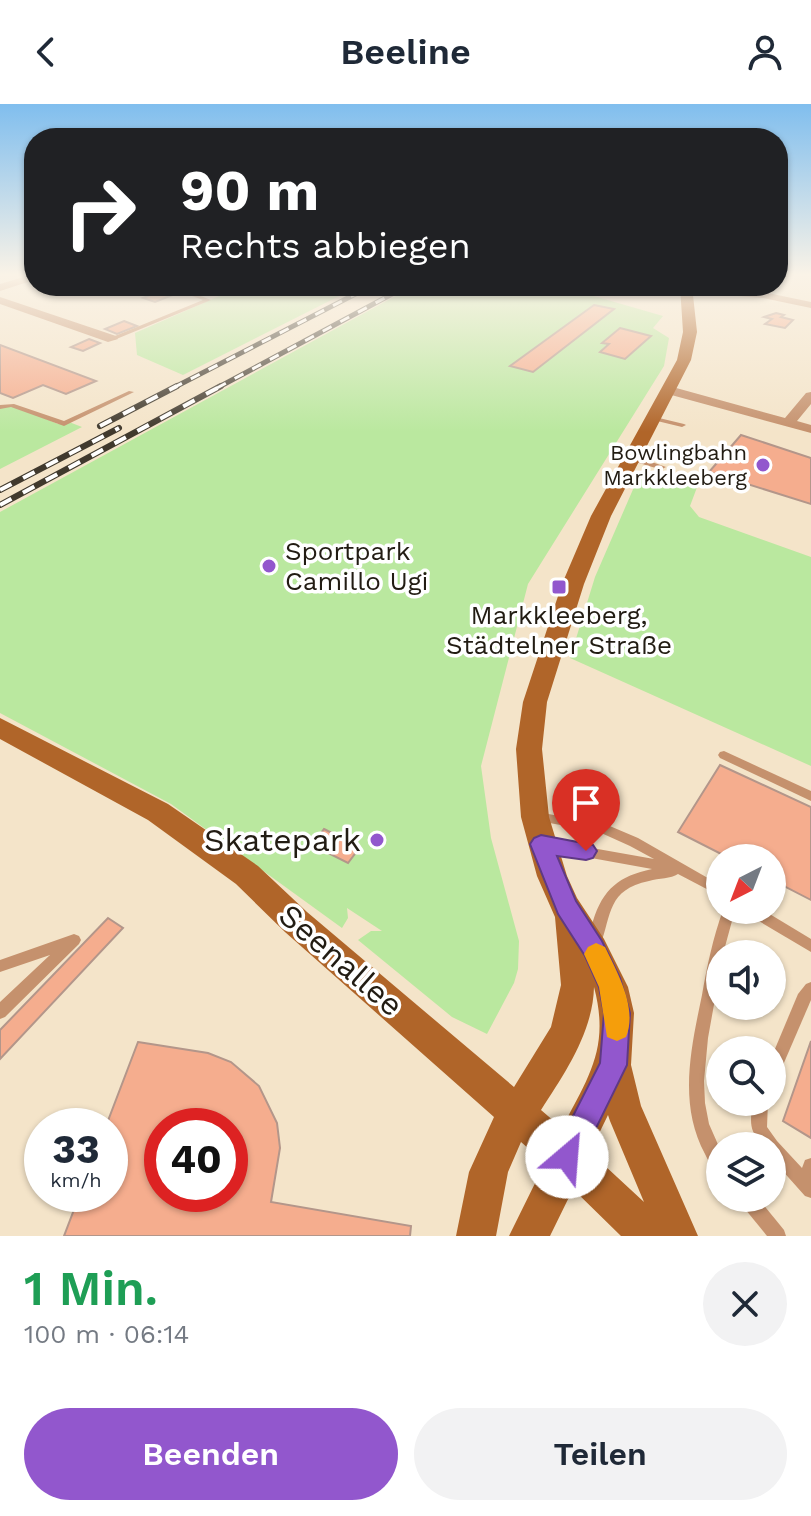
<!DOCTYPE html>
<html lang="de">
<head>
<meta charset="utf-8">
<style>
	body { margin:0; font-family:"Work Sans",sans-serif; background:#f2f2f3; color:#1f2937; height:100vh; display:flex; flex-direction:column; font-size:30px; white-space:nowrap }
	* { box-sizing:border-box; margin:0 }
	p { font-size:26px; color:#747a83 }
	.icon { flex:none; width:44px; height:44px; fill:none; stroke:currentColor; stroke-width:2; stroke-linecap:round; stroke-linejoin:round }
	.map { position:relative; height:1132px; overflow:hidden }
	.side { display:flex; flex-direction:column; background:#fff; flex:1 }
	.side>* { flex:none }
	.hud { position:absolute; left:24px; top:24px; width:764px; height:168px; border-radius:32px; box-shadow:0 2px 6px #0004; background:#202124; color:#fff; overflow:hidden }
	.needle { width:52px; rotate:222deg }
	.buttons { position:absolute; left:706px; top:740px; display:grid; gap:16px }
	.buttons a { display:grid; place-items:center; width:80px; height:80px; border-radius:50%; background:#fff; box-shadow:0 2px 6px #0004; font-size:40px }
	.speed { position:absolute; left:24px; top:1004px; display:flex; gap:16px; font-size:40px; font-weight:700; text-align:center }
	.speed>* { display:grid; place-content:center; width:104px; height:104px; border-radius:50%; background:#fff; box-shadow:0 2px 6px #0004; line-height:1 }
	.speed small { font-size:20px; font-weight:400 }
	.speed .limit { border:12px solid #d22; background:#fff; color:#111 }
	.pin { position:absolute; display:grid; place-items:center; width:68px; height:68px; color:#fff; margin:-82px -34px; border-radius:50% 50% 50% 0; rotate:-45deg; box-shadow:0 0 8px #0007 }
	.pin .icon { rotate:45deg }
	.me { position:absolute; width:88px; margin:-44px; rotate:27deg; stroke-linejoin:round; filter:drop-shadow(0 0 6px #0008) }
	.turn { display:flex; align-items:center; gap:28px; height:168px; padding:0 24px; font-size:36px }
	.turn .icon { width:104px; height:104px; stroke-width:2.5 }
	.turn b { display:block; font-size:56px; line-height:68px }
	.round { display:grid; place-items:center; flex:none; width:84px; height:84px; border-radius:42px; background:#f2f2f3 }
	.overview { display:flex; align-items:center; justify-content:space-between; height:136px; padding:0 24px }
	h1 { font-size:48px; font-weight:600; line-height:60px; color:#1e9e55 }
	.cta { display:flex; gap:16px; margin-top:auto; padding:16px 24px }
	.cta a { flex:1; height:92px; border-radius:48px; background:#9257cd; color:#fff; font-size:32px; font-weight:600; line-height:92px; text-align:center }
	.cta a+a { background:#f2f2f3; color:#1f2937 }
	header { display:flex; justify-content:space-between; align-items:center; height:104px; padding:0 24px; background:#fff; font-size:36px; font-weight:600 }
	.map>svg:first-child { display:block }
</style>
</head>
<body>
<header><svg class="icon" aria-label="back" viewBox="0 0 24 24"><path d="M15 5l-7 7 7 7"/></svg>Beeline<svg class="icon" aria-label="person" viewBox="0 0 24 24"><circle cx="12" cy="8" r="4"/><path d="M4 21q1-7 8-7t8 7"/></svg></header>
<div class="map">
<svg width="811" height="1132" viewBox="0 0 811 1132">
	<rect width="100%" height="100%" fill="#f4e4c9"/>
	<g fill="#bae89f">
		<path d="M242 182H359L183 271 137 251 135 229Z"/>
		<path d="M414 182H559L663 212 653 224 669 234 664 262 528 480 481 662 491 734 519 837 518 865 514 879 487 930 452 913 358 836 371 827H382L347 804 348 814 342 824 171 700 0 609V408Z"/>
		<path d="M12 301 58 320 69 318 82 323 0 365V303Z"/>
		<path d="M641 367 660 368 699 378 690 402 699 413 811 453V662L570 554 595 473Z"/>
	</g>
	<g fill="#f5ad8e" stroke="#b3968a" stroke-width="2" fill-rule="evenodd">
		<path d="M163 186 175 190 155 198 143 194Z"/>
		<path d="M594 201 614 205 533 268 510 262Z"/>
		<path d="M776 209 784 211 781 213 793 216 785 224 765 220 772 215 764 213Z"/>
		<path d="M124 217 137 222 117 230 105 225Z"/>
		<path d="M620 224 651 232 625 255 600 248 609 240 602 239Z"/>
		<path d="M89 235 100 239 83 247 71 243Z"/>
		<path d="M0 241 96 277 66 290 43 281 13 294 0 289Z"/>
		<path d="M741 331 811 354V400L709 368Z"/>
		<path d="M720 661 811 703V796L772 776V754H729L678 728Z"/>
		<path d="M324 725 360 743 348 759 312 741Z"/>
		<path d="M108 814 123 824 0 955V926Z"/>
		<path d="M811 937V1034L783 1017Z"/>
		<path d="M138 938 208 949 231 958 259 982 277 1019 280 1044 271 1098 411 1122 410 1132H64L80 1090H110V1022H106ZM162 1022H230V1090H162Z"/>
	</g>
	<g fill="none" stroke-linecap="round" stroke-linejoin="round">
		<g fill="#c5916d" fill-rule="evenodd">
			<path d="M176 184H180L211 196 114 236H110V234L203 196 176 186Z"/>
			<path d="M129 287 134 288 64 322 11 303 0 305V301L14 300 64 317Z"/>
			<path d="M655 313 684 320 686 321 682 323 653 316V314Z"/>
			<path d="M629 352H635L666 363 662 365H659L629 356Z"/>
			<path d="M724 647 811 687V697L720 654 718 651 720 648Z"/>
			<path d="M537 708 605 720 638 734 720 781V792L678 770C671 775 659 774 649 777 607 786 612 810 600 842L595 844 590 842C588 834 591 826 593 817 603 785 619 772 652 765L547 746 543 745 541 741 543 737 547 736 654 755 630 742 599 728 533 716 531 713 533 710Z"/>
			<path d="M723 806H735L723 850H720V867L708 934 704 977 705 999 709 1020 720 1045V1069C712 1065 709 1058 705 1050 678 1000 691 944 702 891 707 862 713 834 723 806Z"/>
			<path d="M746 806H763L811 835V848L747 810Z"/>
			<path d="M74 830 79 832 81 836 79 840 5 913 0 915V898L50 851 0 868V856Z"/>
			<path d="M811 878V896L777 975 772 977V952L798 890 806 880Z"/>
			<path d="M752 998H768L767 1023 777 1037 802 1064 805 1056 811 1054V1094L805 1092 772 1055V1042H762C748 1023 751 1020 752 998Z"/>
			<path d="M739 1094H758L784 1126 786 1132H767L741 1100Z"/>
		</g>
		<g fill="#c5916d" fill-rule="evenodd">
			<path d="M34 170V176L0 187V180Z"/>
			<path d="M690 182 763 188 811 198V204L763 194 687 188 682 185Z"/>
			<path d="M0 193 116 232 118 235 108 238 0 200Z"/>
			<path d="M669 282 785 314 806 289 811 288V300L797 317 811 321V329L664 289 662 286Z"/>
		</g>
		<path fill="#b06529" fill-rule="evenodd" d="M680 182H692L697 228 691 256 611 412 584 480 547 598 542 645 549 713 567 772 577 794 604 835 628 883 634 909 631 961 641 1002 698 1132H621L573 1085 550 1132H509L545 1059 521 1038 508 1068 496 1132H456L469 1068 494 1013 285 828 236 780 148 716 0 635V614L168 700 258 762 307 808 514 983 551 923 561 881 555 813 537 772 521 713 516 645 523 598 562 480 591 412 677 256 683 228ZM594 883C610 943 589 972 562 1024L541 1006C565 969 593 928 594 883ZM608 1011 610 1017 644 1098 590 1048Z"/>
		<defs>
			<g id="rail-far1">
				<path d="M173 284 371 182"/>
				<path d="M217 284 407 182"/>
			</g>
			<g id="rail">
				<path d="M100 322 177 282"/>
				<path d="M0 386 119 324"/>
				<path d="M0 401 221 282"/>
			</g>
		</defs>
		<use href="#rail-far1" stroke="#40392d" stroke-width="5"/>
		<use href="#rail" stroke="#40392d" stroke-width="6"/>
		<use href="#rail-far1" stroke="#fff" stroke-width="3" stroke-dasharray="10" stroke-linecap="butt"/>
		<use href="#rail" stroke="#fff" stroke-width="4" stroke-dasharray="13" stroke-linecap="butt"/>
	</g>
	<linearGradient id="sky" x2="0" y2="1"><stop stop-color="#80beee"/><stop offset="0.52" stop-color="#faf3e7"/><stop offset="1" stop-color="#faf3e7" stop-opacity="0"/></linearGradient>
	<rect width="811" height="328" fill="url(#sky)"/>
	<path fill="#9257cd" stroke="#5f3985" stroke-width="2" d="M541 731 593 741 597 747 593 754 586 756 557 752 576 797 602 837 620 874 630 909 627 961 577 1063 567 1067 557 1063 552 1053 600 959 604 909 599 883 585 852 558 810 530 740 534 734Z"/>
	<path fill="#f59e0b" d="M596 839 605 843C617 868 638 904 626 933L617 937 607 933 599 883 584 850 588 843Z"/>
	<g fill="#9257cd" stroke="#fff" stroke-width="3">
		<circle cx="763" cy="361" r="8"/>
		<circle cx="269" cy="462" r="8"/>
		<rect x="551" y="475" width="16" height="16" rx="4"/>
		<circle cx="377" cy="736" r="8"/>
	</g>
	<g text-anchor="middle" stroke-width="7" stroke-linejoin="round" paint-order="stroke">
		<g font-size="22" fill="#221c13" stroke="#fff" text-anchor="end">
			<text x="747" y="356">Bowlingbahn<tspan x="747" dy="25">Markkleeberg</tspan></text>
		</g>
		<g font-size="26" fill="#221c13" stroke="#fff" text-anchor="start">
			<text x="285" y="456">Sportpark<tspan x="285" dy="30">Camillo Ugi</tspan></text>
			<text x="559" y="520" text-anchor="middle">Markkleeberg,<tspan x="559" dy="30">Städtelner Straße</tspan></text>
		</g>
		<g font-size="32" fill="#221c13" stroke="#fff" text-anchor="end">
			<text x="361" y="747">Skatepark</text>
		</g>
		<g font-size="32" fill="#221c13" stroke="#fff">
			<text transform="translate(341 856) rotate(41)" y="11">Seenallee</text>
		</g>
	</g>
</svg>
<div class="buttons">
<a><svg class="needle" viewBox="-14 -14 28 28"><path d="M0-13l5 13h-10z" fill="#e53935"/><path d="M0 13l5-13h-10z" fill="#747a83"/></svg></a>
<a><svg class="icon" aria-label="sound" viewBox="0 0 24 24"><path d="M4 9h4l5-4v14l-5-4H4zM17 9q2 3 0 6"/></svg></a>
<a><svg class="icon" aria-label="search" viewBox="0 0 24 24"><circle cx="10" cy="10" r="6"/><path d="M15 15l6 6"/></svg></a>
<a><svg class="icon" aria-label="layers" viewBox="0 0 24 24"><path d="M12 4l9 5-9 5-9-5zM3 14l9 5 9-5"/></svg></a>
</div>
<div class="speed"><div>33<small>km/h</small></div><div class="limit">40</div></div>
<div class="pin" style="left:586px;top:747px;background:#d93025"><svg class="icon" aria-label="arrive" viewBox="0 0 24 24"><path d="M6 21V4h12l-3 4 3 4H6"/></svg></div>
<svg class="me" style="left:567px;top:1053px" viewBox="-20 -20 40 40"><circle r="19" fill="#fff"/><path d="M0-13L10 11 0 6-10 11z" fill="#9257cd"/></svg>
<div class="hud">
<div class="turn"><svg class="icon" aria-label="right" viewBox="0 0 24 24"><path d="M7 20v-9h11M14 6l5 5-5 5"/></svg><div><b>90 m</b>Rechts abbiegen</div></div>
</div>
</div>
<section class="side">
<div class="overview"><div><h1>1 Min.</h1><p>100 m · 06:14</p></div><a class="round"><svg class="icon" aria-label="close" viewBox="0 0 24 24"><path d="M6 6l12 12M18 6L6 18"/></svg></a></div>
<div class="cta"><a>Beenden</a><a>Teilen</a></div>
</section>
</body>
</html>
